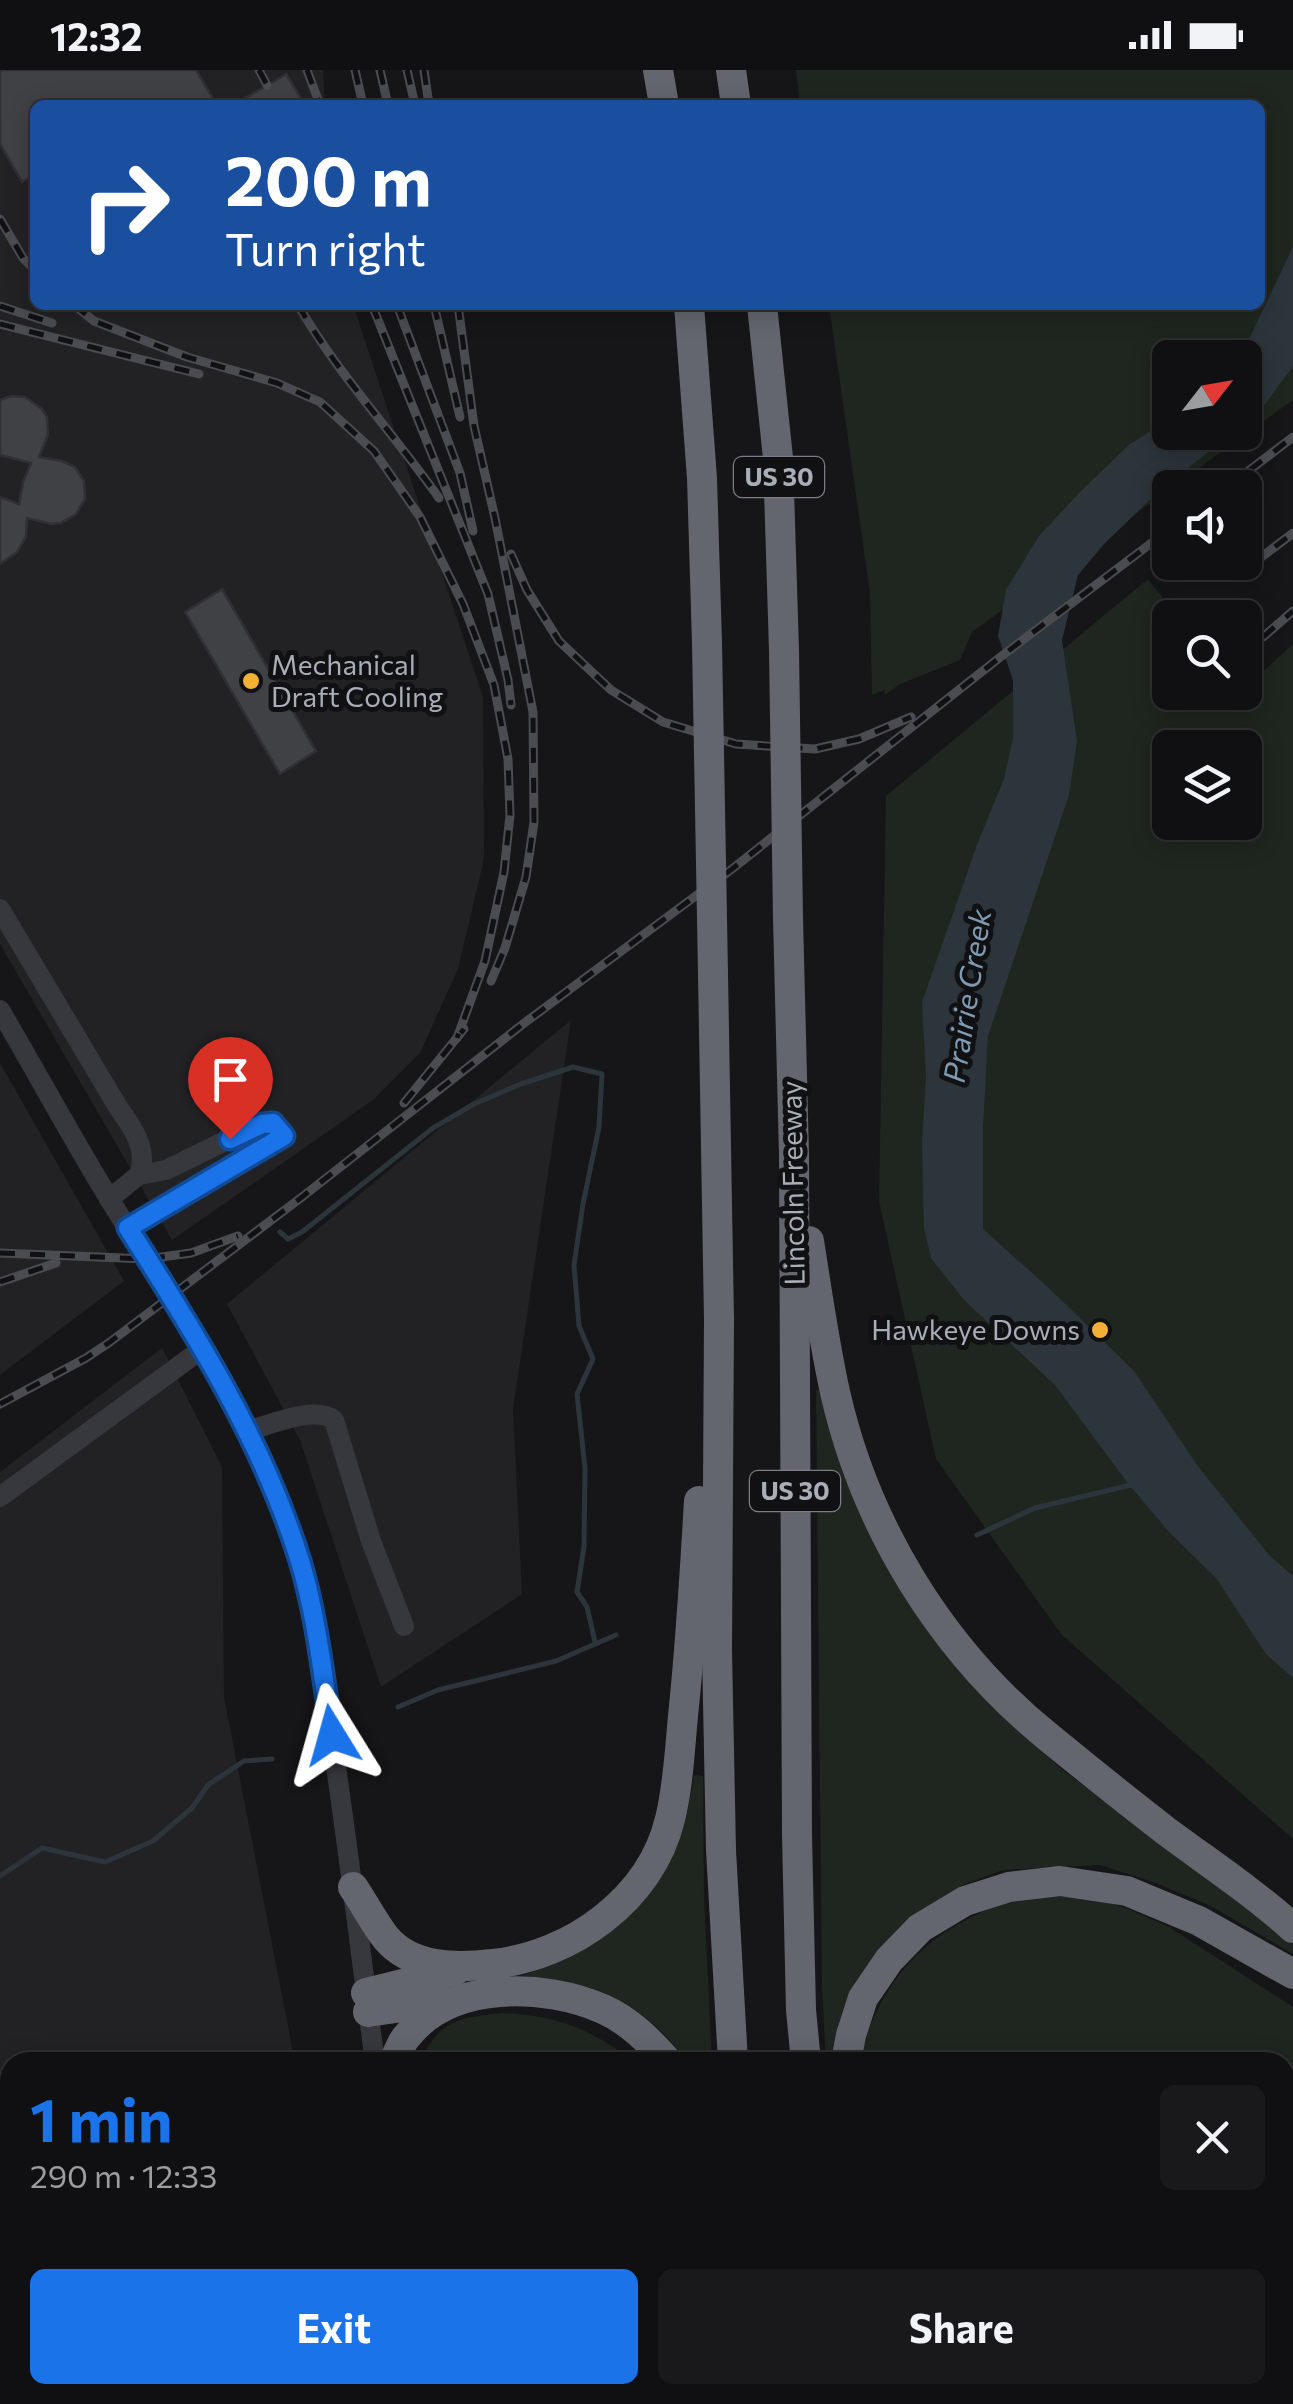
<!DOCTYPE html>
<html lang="en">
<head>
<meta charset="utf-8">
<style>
	body { margin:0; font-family:Commissioner,sans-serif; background:#19191b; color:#f1f3f6; height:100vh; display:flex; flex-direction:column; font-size:38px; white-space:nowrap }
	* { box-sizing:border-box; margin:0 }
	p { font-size:32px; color:#9c9d9f }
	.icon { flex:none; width:55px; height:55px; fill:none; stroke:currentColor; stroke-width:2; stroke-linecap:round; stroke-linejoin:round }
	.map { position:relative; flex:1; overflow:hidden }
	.drawer { position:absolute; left:0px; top:1982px; width:1295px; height:352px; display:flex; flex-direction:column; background:#101012; border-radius:30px 30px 0 0; box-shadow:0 5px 25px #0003,0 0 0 2px #303032 }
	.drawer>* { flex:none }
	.banner { position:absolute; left:30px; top:30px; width:1235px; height:210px; border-radius:15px; box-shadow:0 5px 25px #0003,0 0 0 2px #303032; background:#1a4fa0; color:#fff; overflow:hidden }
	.needle { width:65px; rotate:59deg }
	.tools { position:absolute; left:1152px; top:270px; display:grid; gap:20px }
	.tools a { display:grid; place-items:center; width:110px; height:110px; border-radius:15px; background:#101012; box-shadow:0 5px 25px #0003,0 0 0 2px #303032; font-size:50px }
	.pin { position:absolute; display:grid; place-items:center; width:85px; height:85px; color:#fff; margin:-102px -42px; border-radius:50% 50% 50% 0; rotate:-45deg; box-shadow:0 0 10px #0007 }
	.pin .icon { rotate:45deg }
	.me { position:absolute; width:110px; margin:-55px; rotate:352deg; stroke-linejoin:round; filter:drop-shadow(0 0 8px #0008) }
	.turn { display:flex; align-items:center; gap:35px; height:210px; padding:0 30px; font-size:45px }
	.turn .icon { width:130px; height:130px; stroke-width:2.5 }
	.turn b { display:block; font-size:70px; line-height:85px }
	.round { display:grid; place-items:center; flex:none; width:105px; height:105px; border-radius:15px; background:#19191b }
	.summary { display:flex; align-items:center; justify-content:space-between; height:170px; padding:0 30px }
	h1 { font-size:60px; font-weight:700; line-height:75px; color:#1a73e8 }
	.action { display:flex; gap:20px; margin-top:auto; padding:20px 30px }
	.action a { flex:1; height:115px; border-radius:15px; background:#1a73e8; color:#fff; font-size:40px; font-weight:700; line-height:115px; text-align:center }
	.action a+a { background:#19191b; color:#f1f3f6 }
	.status { display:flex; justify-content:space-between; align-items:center; height:70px; padding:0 50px; background:#101012; direction:ltr }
	.status svg { height:28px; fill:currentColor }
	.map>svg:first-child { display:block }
</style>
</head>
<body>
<div class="status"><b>12:32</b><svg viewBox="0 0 49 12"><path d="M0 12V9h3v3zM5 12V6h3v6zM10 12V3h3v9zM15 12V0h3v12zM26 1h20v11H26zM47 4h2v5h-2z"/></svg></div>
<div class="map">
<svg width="1293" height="2334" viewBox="0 0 1293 2334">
	<rect width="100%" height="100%" fill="#161618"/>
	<g fill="#222225">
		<path d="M0 0H323L325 35H35V235H353L483 627 484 789 458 899 420 983 373 1030 172 1170 0 874Z"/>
		<path d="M571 950 513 1339 522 1524 381 1617 300 1370 227 1234Z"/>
		<path d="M0 993 124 1211 0 1305Z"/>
		<path d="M162 1278 222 1397 224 1627 295 1992H10V2325H360L362 2334H0V1402Z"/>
	</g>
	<g fill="#1e261f" fill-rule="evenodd">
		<path d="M796 0H1293V330L972 562 960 590 900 614 885 625 884 620 872 625 870 523 829 235H1260V35H800ZM1170 288H1245V362H1170Z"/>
		<path d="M1148 509 1178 547 1170 548V622H1245V618L1293 574V1769L1061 1564 936 1389 879 1131 886 726ZM1170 678H1245V752H1170Z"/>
		<path d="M816 1320H819L844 1406 889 1502 958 1600 1060 1698 1232 1825 1293 1875V1884L1211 1836 1156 1813 1100 1795 1003 1800 965 1814 907 1851 855 1912 843 1939 837 1960 833 1992H826L822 1917Z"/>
		<path d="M694 1705 703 1706 704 1827 712 1992H688C640 1930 598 1912 520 1906 543 1899 563 1889 584 1877 656 1834 682 1787 694 1705Z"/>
		<path d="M1066 1826 1104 1831 1126 1838 1169 1857 1293 1937V2139L1285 2144V1992H859C874 1928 909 1879 968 1849 982 1842 997 1834 1012 1831 1029 1827 1049 1828 1066 1826Z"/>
		<path d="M503 1943C559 1946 590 1959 635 1992H421C436 1950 463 1947 503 1943Z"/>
		<path d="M459 2325H768L770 2334H460Z"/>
	</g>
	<g fill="#2c353c">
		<path d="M1293 177V296L1266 333 1245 352V288L1234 287 1249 269Z"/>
		<path d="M1170 349V362L1233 363 1162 418 1104 474 1078 505 1062 570 1077 671 1069 725 988 966 983 1058V1159L1051 1220 1134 1301 1197 1395 1269 1485 1293 1506V1608L1266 1584 1216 1508 1169 1462 1130 1416 1055 1315 964 1230 931 1188 924 1158 922 1073 926 1006 922 932 978 772 1004 709 1013 668V610L998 566 1006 520 1039 466 1081 421 1130 374Z"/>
	</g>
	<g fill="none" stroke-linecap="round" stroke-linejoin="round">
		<g stroke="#2c353c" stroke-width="5">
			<path d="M280 1162 288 1169 302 1162 433 1058 474 1034 521 1014 573 997 602 1004 599 1057 583 1134 574 1195 579 1256 593 1289 577 1324 585 1398 584 1477 577 1522 587 1537 595 1572"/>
			<path d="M977 1465 1035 1438 1135 1414"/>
			<path d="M398 1637 438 1620 556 1591 616 1565"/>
			<path d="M0 1806 42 1778 105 1792 153 1771 192 1738 208 1715 244 1691 272 1689"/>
		</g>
	</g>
	<g fill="#404145" stroke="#303034" stroke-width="2.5">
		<path d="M0 0H196L217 35H35V104L22 112 0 74Z"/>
		<path d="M286 4 305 35H233L278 9Z"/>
		<path d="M11 326 25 327 42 339 47 347 48 365 39 387 62 391 75 397 84 411 85 429 76 444 61 453 51 454 27 448 26 466 22 474 17 482 0 494V427L19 434 23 412 31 393 0 385V330Z"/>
		<path d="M222 519 316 681 280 704 185 542Z"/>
	</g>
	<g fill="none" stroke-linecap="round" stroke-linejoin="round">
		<g stroke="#37383d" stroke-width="20">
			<path d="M0 839 118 1037C132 1057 149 1079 139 1105"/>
			<path d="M0 940C37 1003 72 1068 110 1130 181 1246 259 1359 300 1491 318 1551 325 1615 333 1677 349 1782 361 1887 375 1992"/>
			<path d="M109 1129 139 1105 166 1100 262 1053H273L284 1065 128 1158"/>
			<path d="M247 1361C270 1355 315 1335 334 1350L371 1471 404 1556"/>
			<path d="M0 1427 202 1279"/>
			<path d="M421 2325 423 2334"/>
		</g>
		<g stroke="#53555c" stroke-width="28">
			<path d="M1285 2186 1293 2181"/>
			<path d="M1021 2334 1037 2325"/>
		</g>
		<g stroke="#63666e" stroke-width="30">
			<path d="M658 0 664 35"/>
			<path d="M731 0 736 35"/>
			<path d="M689 235 702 408 707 573"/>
			<path d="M762 235 778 388 784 580"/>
			<path d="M788 848 794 1085 797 1765 801 1940 806 1992"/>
			<path d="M713 903 719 1250 717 1581 721 1780 733 1992"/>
			<path d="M809 1171C817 1221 824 1272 835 1322 865 1455 940 1579 1047 1666 1086 1698 1126 1730 1166 1761 1209 1793 1253 1822 1293 1858"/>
			<path d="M353 1817C364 1833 374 1853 386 1868 412 1899 457 1898 493 1894 571 1886 651 1829 670 1749 679 1713 680 1673 684 1636 691 1568 695 1500 699 1431"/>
			<path d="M366 1923 455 1901"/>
			<path d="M368 1942 444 1931"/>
			<path d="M394 1992C398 1983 401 1972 408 1965 451 1911 544 1913 603 1939 630 1951 649 1971 668 1992"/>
			<path d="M846 1992 851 1965 863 1928 889 1890 920 1858 965 1831 1009 1817 1060 1811 1127 1821 1199 1851 1293 1904"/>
			<path d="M792 2325 794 2334"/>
			<path d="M875 2325 878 2334"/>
		</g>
		<defs>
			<g id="rail">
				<path d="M259 0 267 15"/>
				<path d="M307 0 320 35"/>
				<path d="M355 0 363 35"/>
				<path d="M380 0 388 35"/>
				<path d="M407 0 415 35"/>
				<path d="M424 0 429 35"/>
				<path d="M0 149 23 188 35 200"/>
				<path d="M74 235 94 251 187 287 277 313 320 332 374 381 420 447 463 534 494 615 508 689 510 745 504 802 485 891 457 968"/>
				<path d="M298 235C338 304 393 363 439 428"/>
				<path d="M372 235 488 524 508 610 511 635"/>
				<path d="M397 235 460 403 473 461"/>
				<path d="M434 235 460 347"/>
				<path d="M458 235 474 356 495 448 533 642 534 752 526 807 505 878 491 911"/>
				<path d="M0 236 52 253"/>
				<path d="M0 254 199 304"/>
				<path d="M1226 418 1293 367"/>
				<path d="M511 484 527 520 559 571 611 620 663 652 736 674 815 679 859 669 911 647"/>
				<path d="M1251 495 1293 463"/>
				<path d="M1263 567 1293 541"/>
				<path d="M404 1033 464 959"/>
				<path d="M0 1183 147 1189 191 1183 238 1166"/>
				<path d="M0 1212 56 1193"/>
				<path d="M0 1334 86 1288 110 1272 302 1127 523 954 732 799 1003 585 1170 459"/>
			</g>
		</defs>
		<use href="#rail" stroke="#4a4c52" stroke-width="9"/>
		<use href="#rail" stroke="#111113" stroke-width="5" stroke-dasharray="15" stroke-linecap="butt"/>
		<g stroke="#63666e" stroke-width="30">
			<path d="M707 573 713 903"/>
			<path d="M784 580 788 848"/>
		</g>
	</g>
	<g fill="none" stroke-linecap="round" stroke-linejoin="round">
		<defs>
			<path id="route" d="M230 1069 262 1054 273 1053 284 1066 128 1158C195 1263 263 1371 300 1491 317 1547 323 1607 332 1665"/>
		</defs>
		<use href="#route" stroke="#114b97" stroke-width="25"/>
		<use href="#route" stroke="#1a73e8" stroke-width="18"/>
	</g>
	<g fill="#f2b134" stroke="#111113" stroke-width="4">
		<circle cx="251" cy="611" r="10"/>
		<circle cx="1100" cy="1260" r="10"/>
	</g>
	<g text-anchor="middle" stroke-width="10" stroke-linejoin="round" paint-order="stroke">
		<g fill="#111113" stroke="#7b7e86" stroke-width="2.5">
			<rect x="734" y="387" width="90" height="40" rx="8"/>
			<rect x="750" y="1401" width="90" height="40" rx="8"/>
		</g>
		<g font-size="25" font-weight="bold" fill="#a8adb8">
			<text x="779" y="416">US 30</text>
			<text x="795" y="1430">US 30</text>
		</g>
		<g font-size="28" fill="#a8adb8" stroke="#111113" text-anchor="start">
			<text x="271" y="605">Mechanical<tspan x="271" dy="32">Draft Cooling</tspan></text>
			<text x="1080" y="1270" text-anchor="end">Hawkeye Downs</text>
		</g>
		<g font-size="28" fill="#a8adb8" stroke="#111113">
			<text transform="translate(793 1113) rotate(-91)" y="10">Lincoln Freeway</text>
		</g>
		<g font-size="30" font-style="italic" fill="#7f9bb3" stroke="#111113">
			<text transform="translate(968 926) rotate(-81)" y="10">Prairie Creek</text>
		</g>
	</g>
</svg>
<div class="tools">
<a><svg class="needle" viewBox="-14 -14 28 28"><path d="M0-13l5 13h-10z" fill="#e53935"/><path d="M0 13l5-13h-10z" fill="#9c9d9f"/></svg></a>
<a><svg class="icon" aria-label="sound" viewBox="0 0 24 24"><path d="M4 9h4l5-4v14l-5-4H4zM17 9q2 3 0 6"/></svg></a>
<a><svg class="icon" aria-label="search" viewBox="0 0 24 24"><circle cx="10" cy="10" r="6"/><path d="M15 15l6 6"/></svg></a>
<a><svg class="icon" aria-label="layers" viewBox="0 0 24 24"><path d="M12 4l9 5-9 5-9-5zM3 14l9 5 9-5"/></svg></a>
</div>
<div class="pin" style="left:230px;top:1069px;background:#d93025"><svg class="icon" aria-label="arrive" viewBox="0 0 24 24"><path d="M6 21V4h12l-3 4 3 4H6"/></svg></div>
<svg class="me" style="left:332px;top:1665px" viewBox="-20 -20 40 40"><path d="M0-17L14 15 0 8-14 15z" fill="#1a73e8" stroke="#fff" stroke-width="4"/></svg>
<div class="banner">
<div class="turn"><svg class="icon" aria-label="right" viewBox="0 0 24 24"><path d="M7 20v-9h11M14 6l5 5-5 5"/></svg><div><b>200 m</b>Turn right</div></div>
</div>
<section class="drawer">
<div class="summary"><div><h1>1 min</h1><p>290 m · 12:33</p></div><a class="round"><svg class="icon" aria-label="close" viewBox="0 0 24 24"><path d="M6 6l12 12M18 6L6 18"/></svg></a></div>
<div class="action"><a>Exit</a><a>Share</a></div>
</section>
</div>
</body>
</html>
